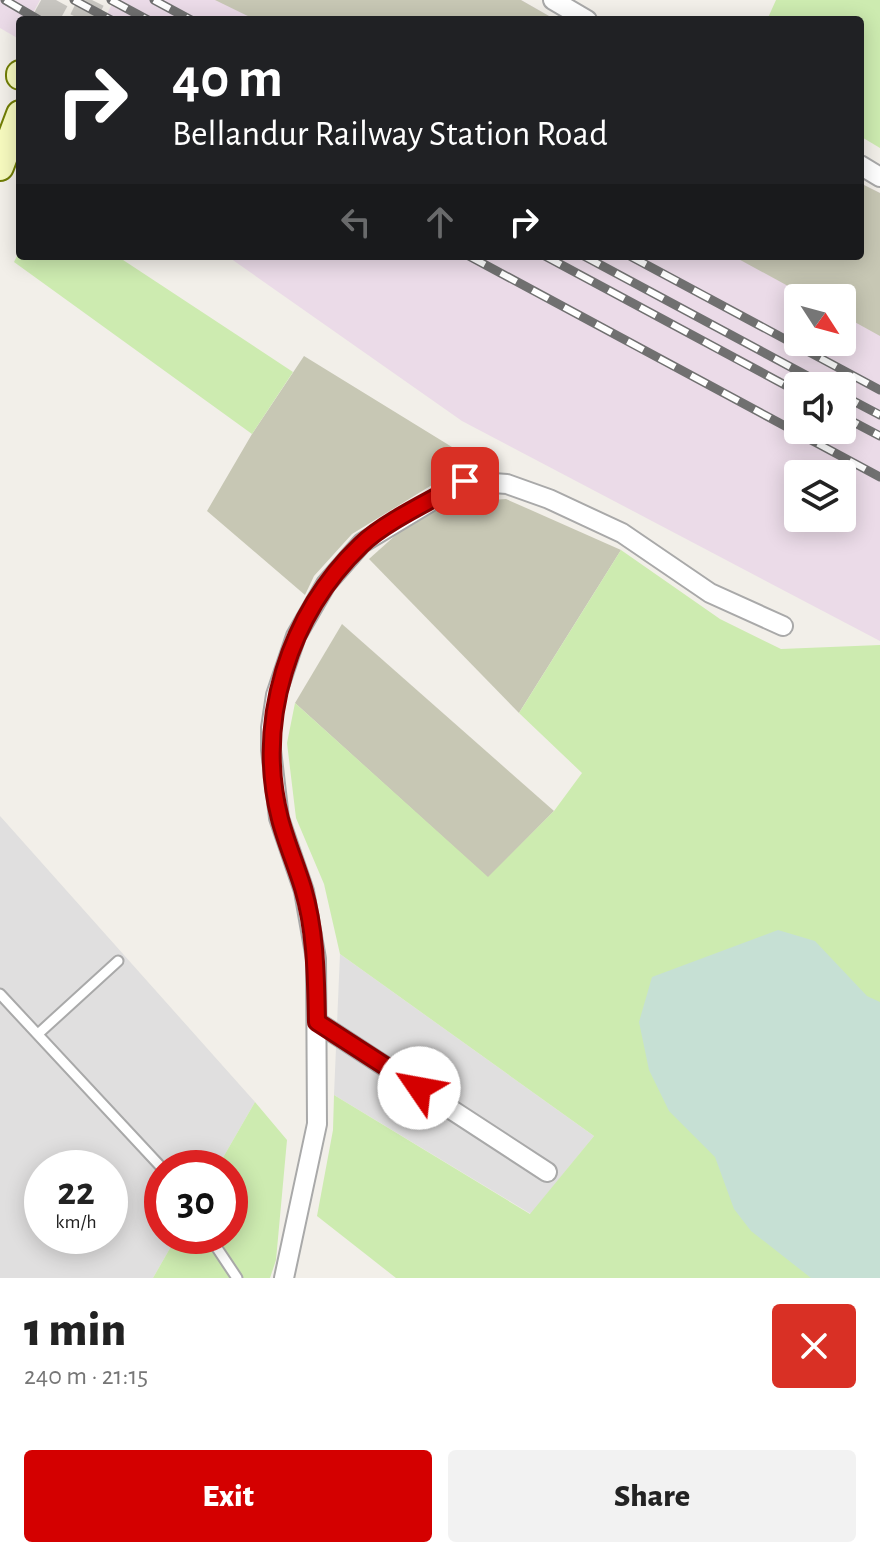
<!DOCTYPE html>
<html lang="en">
<head>
<meta charset="utf-8">
<style>
	body { margin:0; font-family:"Alegreya Sans",sans-serif; background:#f2f2f2; color:#222; height:100vh; display:flex; flex-direction:column; font-size:30px; white-space:nowrap }
	* { box-sizing:border-box; margin:0 }
	p { font-size:26px; color:#767676 }
	.icon { flex:none; width:44px; height:44px; fill:none; stroke:currentColor; stroke-width:2; stroke-linecap:round; stroke-linejoin:round }
	.map { position:relative; height:1278px; overflow:hidden }
	.details { display:flex; flex-direction:column; background:#fff; flex:1 }
	.details>* { flex:none }
	.banner { position:absolute; left:16px; top:16px; width:848px; height:244px; border-radius:8px; box-shadow:0 4px 20px #0003; background:#202124; color:#fff; overflow:hidden }
	.needle { width:52px; rotate:126deg }
	.fabs { position:absolute; left:784px; top:284px; display:grid; gap:16px }
	.fabs a { display:grid; place-items:center; width:72px; height:72px; border-radius:8px; background:#fff; box-shadow:0 4px 20px #0003; font-size:40px }
	.speed { position:absolute; left:24px; top:1150px; display:flex; gap:16px; font-size:40px; font-weight:700; text-align:center }
	.speed>* { display:grid; place-content:center; width:104px; height:104px; border-radius:50%; background:#fff; box-shadow:0 4px 20px #0003; line-height:1 }
	.speed small { font-size:20px; font-weight:400 }
	.speed .limit { border:12px solid #d22; background:#fff; color:#111 }
	.pin { position:absolute; display:grid; place-items:center; width:68px; height:68px; color:#fff; margin:-34px; border-radius:16px; box-shadow:0 4px 12px #0006 }
	.me { position:absolute; width:88px; margin:-44px; rotate:303deg; stroke-linejoin:round; filter:drop-shadow(0 0 6px #0008) }
	.turn { display:flex; align-items:center; gap:28px; height:168px; padding:0 24px; font-size:36px }
	.turn .icon { width:104px; height:104px; stroke-width:2.5 }
	.turn b { display:block; font-size:56px; line-height:68px }
	.lanes { display:flex; align-items:center; height:76px; padding:0 24px; background:#0003; justify-content:center; gap:40px; direction:ltr }
	.lanes .off { opacity:.35 }
	.round { display:grid; place-items:center; flex:none; width:84px; height:84px; border-radius:8px; background:#f2f2f2 }
	.overview { display:flex; align-items:center; justify-content:space-between; height:136px; padding:0 24px }
	h1 { font-size:48px; font-weight:800; line-height:60px }
	.cta { display:flex; gap:16px; margin-top:auto; padding:16px 24px }
	.cta a { flex:1; height:92px; border-radius:8px; background:#d40000; color:#fff; font-size:32px; font-weight:800; line-height:92px; text-align:center }
	.cta a+a { background:#f2f2f2; color:#222 }
	.map>svg:first-child { display:block }
</style>
</head>
<body>
<div class="map">
<svg width="880" height="1278" viewBox="0 0 880 1278">
	<rect width="100%" height="100%" fill="#f2efe9"/>
	<g fill="#e0dfdf" fill-rule="evenodd">
		<path d="M0 816 255 1102 217 1168H162V1236H177L153 1278H0ZM42 1168H110V1236H42Z"/>
		<path d="M340 954 594 1136 531 1214 334 1095Z"/>
	</g>
	<g fill="#ebdbe8" fill-rule="evenodd">
		<path d="M0 0H40L29 20H20L19 39 0 28Z"/>
		<path d="M114 0H521L556 20H104Z"/>
		<path d="M860 183 880 193V641L462 421 227 256H860ZM798 298H842V342H798ZM798 386H842V430H798ZM798 474H842V518H798Z"/>
	</g>
	<g fill="#c7c7b4">
		<path d="M215 0H521L556 20H256Z"/>
		<path d="M860 183 880 193V336L842 315V298H810L733 256H860Z"/>
		<path d="M304 356 478 463 463 466 352 534 314 576 305 595 207 511 252 434Z"/>
		<path d="M506 499 621 550 519 713 369 559 408 524 449 503Z"/>
		<path d="M342 624 554 811 488 878 295 703Z"/>
	</g>
	<g fill="#cdebb0">
		<path d="M776 0H880V148L860 136V20H767Z"/>
		<path d="M20 250V256H117L293 372 252 434 14 262Z"/>
		<path d="M621 550 720 619 781 649 880 645V1278H396L317 1216 333 1130 334 1095 530 1214 594 1136 340 954 324 884 296 818 287 743 295 703 488 877 554 811 582 773 519 713Z"/>
		<path d="M255 1102 287 1140 276 1260 270 1278H153L177 1236H230V1168H217Z"/>
	</g>
	<path fill="#c6e0d4" d="M778 930 815 941 867 996 880 1002V1278H811L751 1231 734 1209 715 1157 669 1111 649 1070 639 1022 652 977Z"/>
	<g fill="none" stroke-linecap="round" stroke-linejoin="round">
		<g stroke="#c8c6c1" stroke-width="26" stroke-dasharray="26 13" stroke-linecap="butt">
			<path d="M45 20 56 0"/>
			<path d="M82 20 92 0"/>
		</g>
		<defs>
			<g id="lane">
				<path d="M0 994 162 1168"/>
				<path d="M38 1034 118 961"/>
				<path d="M209 1236 237 1278"/>
			</g>
			<g id="street">
				<path d="M553 0 587 20"/>
				<path d="M860 165 880 177"/>
				<path d="M317 1022 547 1172"/>
				<path d="M284 1278 317 1124 316 959 304 891 279 818 271 750V728L276 695 296 636 326 584 362 543 465 481 507 484 549 499 622 533 710 593 783 626"/>
			</g>
			<g id="secondary">
				<path d="M20 74V76"/>
				<path d="M0 167 20 114"/>
			</g>
		</defs>
		<use href="#lane" stroke="#a9a9a9" stroke-width="13"/>
		<use href="#street" stroke="#a9a9a9" stroke-width="22"/>
		<use href="#secondary" stroke="#707d05" stroke-width="30"/>
		<use href="#lane" stroke="#fff" stroke-width="9"/>
		<use href="#street" stroke="#fff" stroke-width="18"/>
		<use href="#secondary" stroke="#f7fabf" stroke-width="26"/>
		<defs>
			<g id="rail">
				<path d="M5 0 39 20"/>
				<path d="M74 0 111 20"/>
				<path d="M111 0 148 20"/>
				<path d="M154 0 191 20"/>
				<path d="M469 256 880 477"/>
				<path d="M545 256 798 392"/>
				<path d="M584 256 826 386"/>
				<path d="M630 256 880 390"/>
				<path d="M842 395 880 415"/>
				<path d="M842 416 880 436"/>
			</g>
		</defs>
		<use href="#rail" stroke="#707070" stroke-width="9"/>
		<use href="#rail" stroke="#fff" stroke-width="6" stroke-dasharray="18" stroke-linecap="butt"/>
	</g>
	<g fill="none" stroke-linecap="round" stroke-linejoin="round">
		<defs>
			<path id="route" d="M419 1088 317 1022C316 977 316 932 303 888 296 865 286 842 280 819 255 721 289 614 361 545 384 522 436 498 465 481"/>
		</defs>
		<use href="#route" stroke="#8a0000" stroke-width="20"/>
		<use href="#route" stroke="#d40000" stroke-width="14"/>
	</g>
</svg>
<div class="fabs">
<a><svg class="needle" viewBox="-14 -14 28 28"><path d="M0-13l5 13h-10z" fill="#e53935"/><path d="M0 13l5-13h-10z" fill="#767676"/></svg></a>
<a><svg class="icon" aria-label="sound" viewBox="0 0 24 24"><path d="M4 9h4l5-4v14l-5-4H4zM17 9q2 3 0 6"/></svg></a>
<a><svg class="icon" aria-label="layers" viewBox="0 0 24 24"><path d="M12 4l9 5-9 5-9-5zM3 14l9 5 9-5"/></svg></a>
</div>
<div class="speed"><div>22<small>km/h</small></div><div class="limit">30</div></div>
<div class="pin" style="left:465px;top:481px;background:#d93025"><svg class="icon" aria-label="arrive" viewBox="0 0 24 24"><path d="M6 21V4h12l-3 4 3 4H6"/></svg></div>
<svg class="me" style="left:419px;top:1088px" viewBox="-20 -20 40 40"><circle r="19" fill="#fff"/><path d="M0-13L10 11 0 6-10 11z" fill="#d40000"/></svg>
<div class="banner">
<div class="turn"><svg class="icon" aria-label="right" viewBox="0 0 24 24"><path d="M7 20v-9h11M14 6l5 5-5 5"/></svg><div><b>40 m</b>Bellandur Railway Station Road</div></div>
<div class="lanes"><svg class="icon off" aria-label="left" viewBox="0 0 24 24"><path d="M17 20v-9H6M10 6l-5 5 5 5"/></svg><svg class="icon off" aria-label="ahead" viewBox="0 0 24 24"><path d="M12 20V5M6 11l6-6 6 6"/></svg><svg class="icon" aria-label="right" viewBox="0 0 24 24"><path d="M7 20v-9h11M14 6l5 5-5 5"/></svg></div>
</div>
</div>
<section class="details">
<div class="overview"><div><h1>1 min</h1><p>240 m · 21:15</p></div><a class="round" style="background:#d93025;color:#fff"><svg class="icon" aria-label="close" viewBox="0 0 24 24"><path d="M6 6l12 12M18 6L6 18"/></svg></a></div>
<div class="cta"><a>Exit</a><a>Share</a></div>
</section>
</body>
</html>
